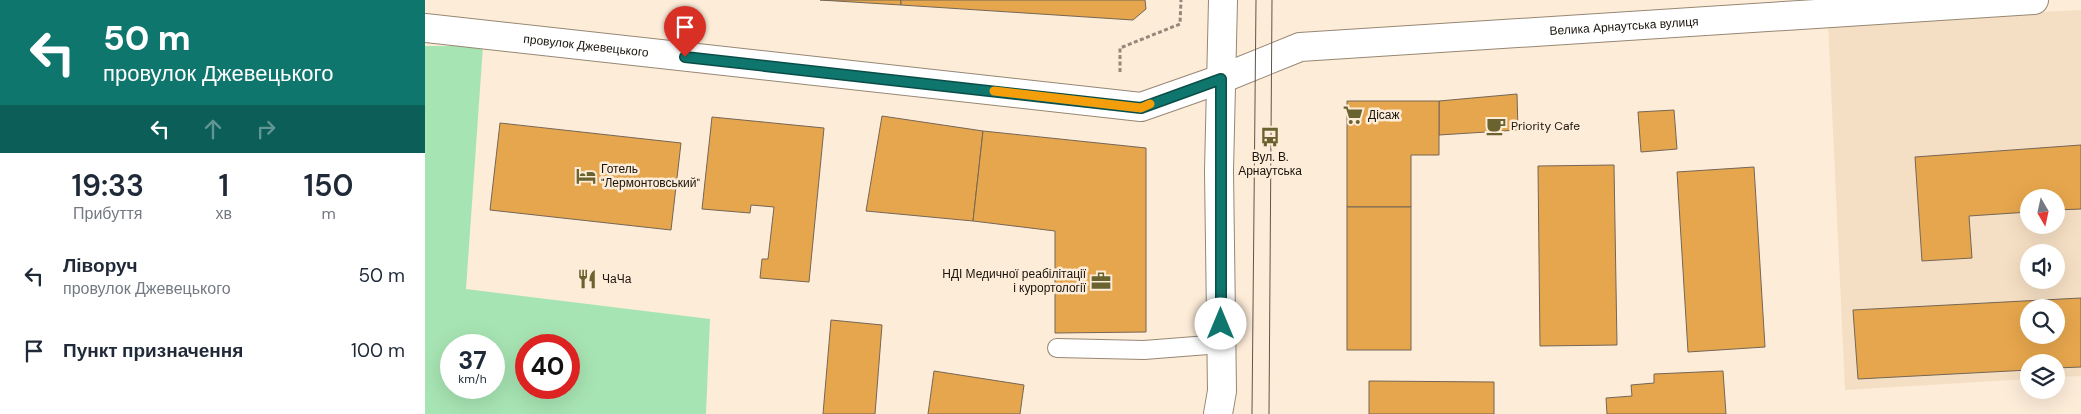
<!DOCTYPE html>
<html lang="uk">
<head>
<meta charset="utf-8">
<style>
	body { margin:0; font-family:"DM Sans",sans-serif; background:#f6f6f7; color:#1f2937; height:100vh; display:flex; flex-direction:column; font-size:19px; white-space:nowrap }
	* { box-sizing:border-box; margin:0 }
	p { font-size:16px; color:#747a83 }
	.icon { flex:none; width:28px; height:28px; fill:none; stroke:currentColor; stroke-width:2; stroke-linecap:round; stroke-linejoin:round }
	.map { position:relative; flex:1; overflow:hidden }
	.details { display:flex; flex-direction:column; background:#fff; width:425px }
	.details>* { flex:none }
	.guide { background:#0f766e; color:#fff; overflow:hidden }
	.needle { width:32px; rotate:171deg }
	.tools { position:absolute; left:1595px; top:189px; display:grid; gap:10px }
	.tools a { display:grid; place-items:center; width:45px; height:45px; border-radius:50%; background:#fff; box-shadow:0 5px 20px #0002; font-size:25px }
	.speed { position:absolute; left:15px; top:334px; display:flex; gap:10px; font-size:25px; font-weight:700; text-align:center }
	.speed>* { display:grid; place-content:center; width:65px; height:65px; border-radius:50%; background:#fff; box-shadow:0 5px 20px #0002; line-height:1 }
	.speed small { font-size:12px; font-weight:400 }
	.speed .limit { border:8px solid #d22; background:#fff; color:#111 }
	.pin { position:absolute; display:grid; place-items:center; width:42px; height:42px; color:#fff; margin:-51px -21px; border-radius:50% 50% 50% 0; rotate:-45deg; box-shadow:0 0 5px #0007 }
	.pin .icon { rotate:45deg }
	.me { position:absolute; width:55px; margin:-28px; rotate:0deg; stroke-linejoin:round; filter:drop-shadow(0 0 4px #0008) }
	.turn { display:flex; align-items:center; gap:18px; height:105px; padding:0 20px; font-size:22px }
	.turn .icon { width:65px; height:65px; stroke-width:2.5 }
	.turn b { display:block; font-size:35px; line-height:42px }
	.lanes { display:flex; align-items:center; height:48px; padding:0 20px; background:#0003; justify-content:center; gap:25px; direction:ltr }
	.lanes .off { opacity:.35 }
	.eta { display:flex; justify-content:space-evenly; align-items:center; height:85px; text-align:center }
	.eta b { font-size:30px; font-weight:600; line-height:35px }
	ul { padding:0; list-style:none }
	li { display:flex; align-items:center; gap:15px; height:75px; padding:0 20px }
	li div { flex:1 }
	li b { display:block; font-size:19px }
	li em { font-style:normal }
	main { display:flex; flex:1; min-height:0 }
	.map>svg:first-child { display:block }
</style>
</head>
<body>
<main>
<section class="details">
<div class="guide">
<div class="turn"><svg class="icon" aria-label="left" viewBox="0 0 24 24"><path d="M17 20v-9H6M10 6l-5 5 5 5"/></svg><div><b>50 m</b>провулок Джевецького</div></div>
<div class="lanes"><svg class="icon" aria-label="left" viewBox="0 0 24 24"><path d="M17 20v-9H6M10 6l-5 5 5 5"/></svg><svg class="icon off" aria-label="ahead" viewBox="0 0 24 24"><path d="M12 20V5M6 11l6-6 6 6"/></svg><svg class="icon off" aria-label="right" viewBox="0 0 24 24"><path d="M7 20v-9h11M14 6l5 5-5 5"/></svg></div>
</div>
<div class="eta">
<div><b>19:33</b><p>Прибуття</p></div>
<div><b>1</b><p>хв</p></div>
<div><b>150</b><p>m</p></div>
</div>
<ul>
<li><svg class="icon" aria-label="left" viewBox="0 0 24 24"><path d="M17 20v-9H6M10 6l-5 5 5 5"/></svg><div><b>Ліворуч</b><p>провулок Джевецького</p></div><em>50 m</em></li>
<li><svg class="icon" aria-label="arrive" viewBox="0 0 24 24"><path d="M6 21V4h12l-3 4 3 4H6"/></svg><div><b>Пункт призначення</b></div><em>100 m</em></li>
</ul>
</section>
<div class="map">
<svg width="1656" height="414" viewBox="0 0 1656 414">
	<rect width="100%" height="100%" fill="#fdecd8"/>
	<path fill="#f5dfc4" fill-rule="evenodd" d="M1656 10V376L1631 377V362H1604V379L1420 390 1403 23ZM1604 198H1631V225H1604ZM1604 252H1631V280H1604ZM1604 308H1631V335H1604Z"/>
	<path fill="#a7e4b3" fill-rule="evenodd" d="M0 46H58L41 289 285 319 281 414H0ZM26 345H69V388H26ZM101 345H144V388H101Z"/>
	<g fill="#e6a64d" stroke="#756655" fill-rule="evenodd">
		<path d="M395 0H476V5Z"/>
		<path d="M476 0H720L721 9 708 20 476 5Z"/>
		<path d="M1092 94 1093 130 1014 135V101Z"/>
		<path d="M922 101H1014V155H986V207H922Z"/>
		<path d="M1249 110 1252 149 1216 152 1213 112Z"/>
		<path d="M457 116 558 131 548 221 441 211Z"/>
		<path d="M287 117 399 128 384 282 335 278 337 259H343L349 207 326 205 325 213 277 209Z"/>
		<path d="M75 123 256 143 246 230 65 210Z"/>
		<path d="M558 131 721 148V332L630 333V231L548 221Z"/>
		<path d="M1656 145V209L1631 210V198H1604V212L1544 216 1547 258 1497 261 1490 157Z"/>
		<path d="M1189 165 1192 345 1115 346 1113 166Z"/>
		<path d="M1329 167 1340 347 1263 352 1252 172Z"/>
		<rect x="922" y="207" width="64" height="143"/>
		<path d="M1656 298V367L1631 368V362H1604V370L1433 379 1428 310ZM1604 308H1631V335H1604Z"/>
		<path d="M406 320 457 325 450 414H398Z"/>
		<path d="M509 371 599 385 595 414H503Z"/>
		<path d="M1298 371 1301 414H1182L1181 398 1207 396 1206 385 1229 383V374Z"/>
		<path d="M944 381 1069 382V414H944Z"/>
	</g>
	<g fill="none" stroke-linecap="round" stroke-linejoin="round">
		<defs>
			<path id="lane" d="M632 348 719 350 796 344"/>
			<g id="street">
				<path id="s1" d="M0 28 716 107 796 79"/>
			</g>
			<g id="secondary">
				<path id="s2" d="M796 79 875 47 1609 0"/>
				<path d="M793 414 797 391 794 171 798 0"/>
			</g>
		</defs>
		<use href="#lane" stroke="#968774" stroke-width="20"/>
		<use href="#street" stroke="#968774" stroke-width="30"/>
		<use href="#secondary" stroke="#968774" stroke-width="30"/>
		<path stroke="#94887a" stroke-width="3" stroke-dasharray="4 2.5" stroke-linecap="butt" d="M695 72V48L755 24 756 0"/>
		<use href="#lane" stroke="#fff" stroke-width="18"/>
		<use href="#street" stroke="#fff" stroke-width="28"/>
		<use href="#secondary" stroke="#fff" stroke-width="28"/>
		<g stroke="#5f554a" stroke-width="1">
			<path d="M827 414 831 0"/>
			<path d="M844 414 847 0"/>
		</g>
	</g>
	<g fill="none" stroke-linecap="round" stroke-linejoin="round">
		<defs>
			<path id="route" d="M260 57 716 108 796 79V324"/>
		</defs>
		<use href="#route" stroke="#0a4d48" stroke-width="12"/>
		<use href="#route" stroke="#0f766e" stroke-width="9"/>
		<path stroke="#f59e0b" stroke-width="9" d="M569 91 716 108 725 104"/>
	</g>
	<defs>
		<symbol id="supermarket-bare" viewBox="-9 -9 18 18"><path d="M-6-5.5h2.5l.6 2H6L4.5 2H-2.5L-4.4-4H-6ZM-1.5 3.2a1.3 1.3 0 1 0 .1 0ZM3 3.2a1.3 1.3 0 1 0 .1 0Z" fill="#6a622f" stroke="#fdecd8" stroke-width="2.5" paint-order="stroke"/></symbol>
		<symbol id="cafe-bare" viewBox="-9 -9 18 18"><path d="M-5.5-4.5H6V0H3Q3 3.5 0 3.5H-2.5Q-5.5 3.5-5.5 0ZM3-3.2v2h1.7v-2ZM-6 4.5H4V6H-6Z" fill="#6a622f" stroke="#fdecd8" stroke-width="2.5" paint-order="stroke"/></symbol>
		<symbol id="bus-bare" viewBox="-9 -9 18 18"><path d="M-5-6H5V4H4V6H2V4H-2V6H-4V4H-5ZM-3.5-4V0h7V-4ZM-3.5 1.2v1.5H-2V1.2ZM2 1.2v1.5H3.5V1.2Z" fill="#6a622f" stroke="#fdecd8" stroke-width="2.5" paint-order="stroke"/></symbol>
		<symbol id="hotel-bare" viewBox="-9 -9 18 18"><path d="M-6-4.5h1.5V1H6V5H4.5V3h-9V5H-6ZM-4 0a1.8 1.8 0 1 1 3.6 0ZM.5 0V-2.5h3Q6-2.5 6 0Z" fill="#6a622f" stroke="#fdecd8" stroke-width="2.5" paint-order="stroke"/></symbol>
		<symbol id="restaurant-bare" viewBox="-9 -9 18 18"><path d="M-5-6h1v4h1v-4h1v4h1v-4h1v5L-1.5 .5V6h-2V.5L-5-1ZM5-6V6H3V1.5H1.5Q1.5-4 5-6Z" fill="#6a622f" stroke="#fdecd8" stroke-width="2.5" paint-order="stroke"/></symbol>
		<symbol id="office-bare" viewBox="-9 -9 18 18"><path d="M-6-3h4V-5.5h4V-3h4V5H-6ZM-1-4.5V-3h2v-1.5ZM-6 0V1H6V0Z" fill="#6a622f" stroke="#fdecd8" stroke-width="2.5" paint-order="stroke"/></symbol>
	</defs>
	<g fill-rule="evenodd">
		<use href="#supermarket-bare" x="914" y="101" width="28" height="28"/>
		<use href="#cafe-bare" x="1057" y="112" width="28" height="28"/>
		<use href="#bus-bare" x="831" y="123" width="28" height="28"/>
		<use href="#hotel-bare" x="147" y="162" width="28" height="28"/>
		<use href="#restaurant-bare" x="148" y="265" width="28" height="28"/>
		<use href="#office-bare" x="662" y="267" width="28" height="28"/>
	</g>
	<g text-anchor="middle" stroke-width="5" stroke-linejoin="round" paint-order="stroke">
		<g font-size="12" fill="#1a140d" stroke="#fdecd8">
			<text dy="4" stroke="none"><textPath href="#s2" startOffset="410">Велика Арнаутська вулиця</textPath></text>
			<text dy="4" stroke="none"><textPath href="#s1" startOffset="162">провулок Джевецького</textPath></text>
		</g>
		<g font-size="12" fill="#1a140d" stroke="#fdecd8" text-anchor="start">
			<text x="943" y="119">Дісаж</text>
			<text x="1086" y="130">Priority Cafe</text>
			<text x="845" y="161" text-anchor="middle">Вул. В.<tspan x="845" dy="14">Арнаутська</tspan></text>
			<text x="176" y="173">Готель<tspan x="176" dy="14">"Лермонтовський"</tspan></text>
			<text x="661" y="278" text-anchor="end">НДІ Медичної реабілітації<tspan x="661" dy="14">і курортології</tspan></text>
			<text x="177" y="283">ЧаЧа</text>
		</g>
	</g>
</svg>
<div class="tools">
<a><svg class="needle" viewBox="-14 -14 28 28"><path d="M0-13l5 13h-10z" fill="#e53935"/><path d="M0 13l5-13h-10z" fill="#747a83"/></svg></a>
<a><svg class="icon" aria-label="sound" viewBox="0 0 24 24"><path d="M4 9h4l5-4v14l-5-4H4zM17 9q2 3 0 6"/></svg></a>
<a><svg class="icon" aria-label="search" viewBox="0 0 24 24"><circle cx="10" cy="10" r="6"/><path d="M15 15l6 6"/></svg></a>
<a><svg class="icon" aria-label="layers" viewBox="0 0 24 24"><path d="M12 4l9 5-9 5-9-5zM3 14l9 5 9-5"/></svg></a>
</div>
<div class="speed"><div>37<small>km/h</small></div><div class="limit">40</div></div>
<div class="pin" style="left:260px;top:57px;background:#d93025"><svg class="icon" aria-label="arrive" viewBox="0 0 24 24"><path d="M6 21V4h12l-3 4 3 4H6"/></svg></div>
<svg class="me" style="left:796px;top:324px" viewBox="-20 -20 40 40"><circle r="19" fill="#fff"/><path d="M0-13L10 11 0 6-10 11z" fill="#0f766e"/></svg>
</div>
</main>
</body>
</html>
